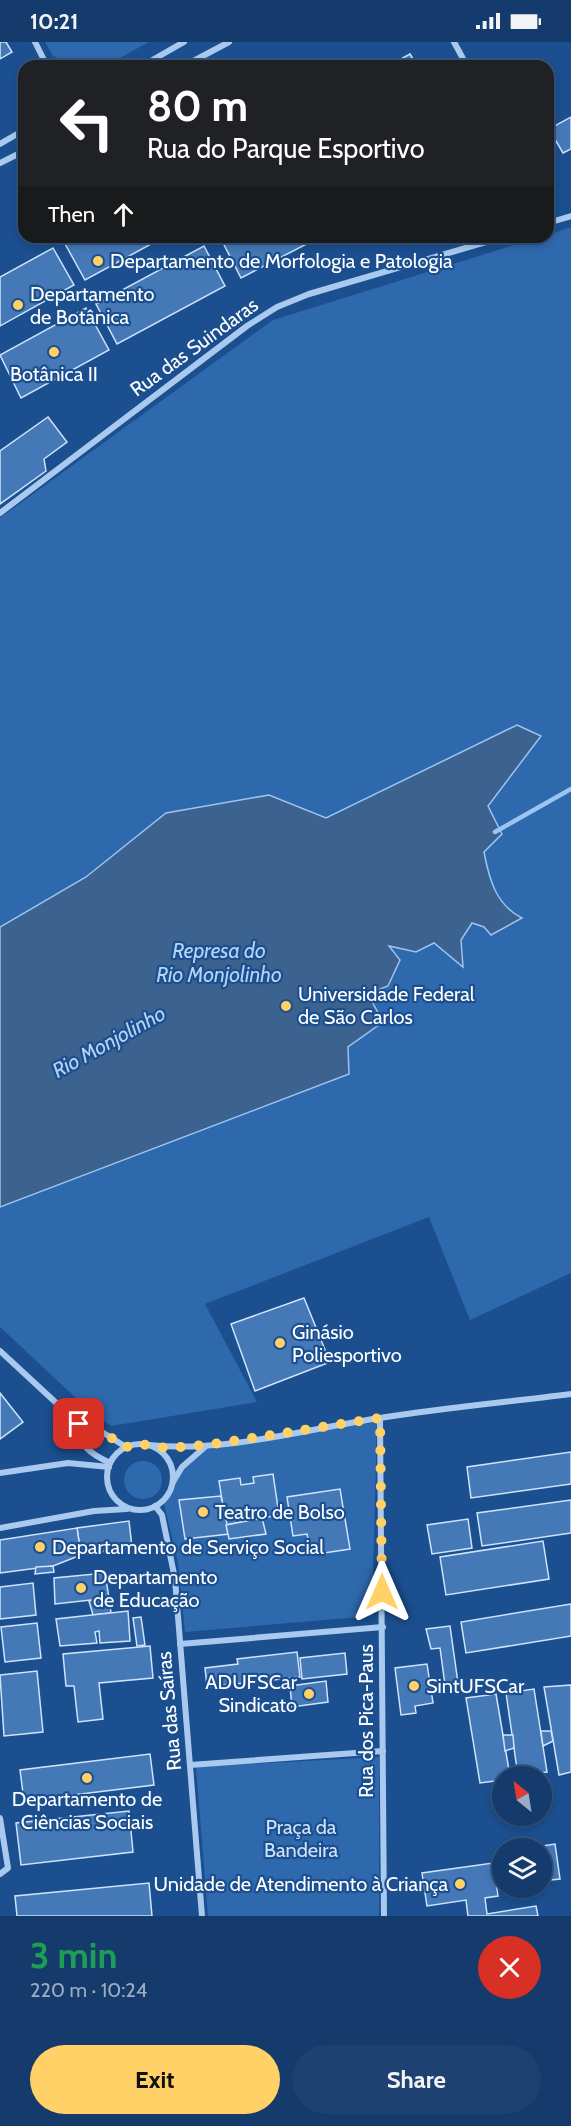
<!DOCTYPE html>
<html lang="en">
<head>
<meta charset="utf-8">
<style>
	body { margin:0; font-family:Cabin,sans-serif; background:#1d4271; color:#f1f3f6; height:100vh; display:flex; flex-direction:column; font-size:22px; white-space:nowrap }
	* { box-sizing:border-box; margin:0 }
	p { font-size:20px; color:#9dadc1 }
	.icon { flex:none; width:33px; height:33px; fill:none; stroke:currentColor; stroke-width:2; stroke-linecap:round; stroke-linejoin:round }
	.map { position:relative; height:1874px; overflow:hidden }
	.sheet { display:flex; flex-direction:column; background:#143b6b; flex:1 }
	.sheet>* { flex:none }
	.hud { position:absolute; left:18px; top:18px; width:536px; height:183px; border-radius:18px; box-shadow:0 3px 9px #0003,0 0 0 2px #33557e; background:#202124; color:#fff; overflow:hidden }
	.needle { width:39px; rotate:330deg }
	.fabs { position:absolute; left:492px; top:1724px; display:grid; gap:12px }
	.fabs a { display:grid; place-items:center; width:60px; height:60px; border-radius:50%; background:#143b6b; box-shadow:0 3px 9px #0003,0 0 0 2px #33557e; font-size:30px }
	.pin { position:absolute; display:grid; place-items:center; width:51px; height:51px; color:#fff; margin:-26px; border-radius:12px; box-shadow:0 3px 9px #0006 }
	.me { position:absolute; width:66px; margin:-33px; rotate:0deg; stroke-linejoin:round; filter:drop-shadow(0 0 4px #0008) }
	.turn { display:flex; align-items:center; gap:21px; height:126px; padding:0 30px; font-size:27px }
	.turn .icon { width:78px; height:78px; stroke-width:2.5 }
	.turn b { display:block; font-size:42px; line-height:51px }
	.then { display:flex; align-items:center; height:57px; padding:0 30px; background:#0003; gap:12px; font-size:22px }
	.round { display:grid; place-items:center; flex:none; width:63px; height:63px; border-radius:32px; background:#1d4271 }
	.summary { display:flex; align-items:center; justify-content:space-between; height:102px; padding:0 30px }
	h1 { font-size:36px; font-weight:800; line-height:45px; color:#1e9e55 }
	.primary-button { display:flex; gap:12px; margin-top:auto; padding:12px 30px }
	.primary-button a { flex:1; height:69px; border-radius:36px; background:#ffd166; color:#111; font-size:24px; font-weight:800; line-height:69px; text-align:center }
	.primary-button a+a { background:#1d4271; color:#f1f3f6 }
	.status { display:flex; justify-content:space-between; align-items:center; height:42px; padding:0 30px; background:#143b6b; direction:ltr }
	.status svg { height:16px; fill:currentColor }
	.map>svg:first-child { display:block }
</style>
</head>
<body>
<div class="status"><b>10:21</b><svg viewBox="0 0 49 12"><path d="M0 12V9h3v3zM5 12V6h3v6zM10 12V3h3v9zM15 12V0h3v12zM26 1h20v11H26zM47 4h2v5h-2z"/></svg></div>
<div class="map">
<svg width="571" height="1874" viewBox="0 0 571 1874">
	<rect width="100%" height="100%" fill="#1b4f8f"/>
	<g fill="#2e69ad">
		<path d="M45 0H149L105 24H79L53 14Z"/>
		<path d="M571 185V1231L470 1278 429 1175 205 1262 257 1360 111 1384 92 1371 0 1285V1165L349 1032 348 1005 382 980 368 952 388 904 416 910 434 901 463 924 461 898 472 881 484 885 491 892 521 876 508 869 489 836 484 810 502 792 488 764 541 694 382 750 326 777 269 753 166 771 86 835 0 885V476L273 278 540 195H548V193Z"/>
		<path d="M377 1380 372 1574 185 1590 178 1521 164 1462 170 1439 180 1426 203 1408Z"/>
		<circle cx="143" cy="1438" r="19"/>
		<path d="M379 1715V1874H208L196 1725Z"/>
	</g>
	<path fill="#3c6290" stroke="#9cc4f0" stroke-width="1.5" d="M517 683 541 694 488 764 502 792 484 810C489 837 496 863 522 876L491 893 484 885 472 881 461 898 463 925 434 901 416 910 389 904 400 918 388 944 368 952 383 980 348 1005 349 1032 0 1165V885L86 835 166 771 269 753 326 776Z"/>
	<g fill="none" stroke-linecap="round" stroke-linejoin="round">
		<path stroke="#9cc4f0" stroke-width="4.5" d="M495 790 571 747"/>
	</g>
	<g fill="#4478b7" stroke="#cfe3fa" stroke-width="1.5">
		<path d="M0 0H6L12 10 0 17Z"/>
		<path d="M410 12 417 24H388Z"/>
		<path d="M571 75V107L563 111 549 87Z"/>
		<path d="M73 195H164L85 238 64 200Z"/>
		<path d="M220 195H320L241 236Z"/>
		<path d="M204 204 225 244 117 302 96 262Z"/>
		<path d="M53 206 74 243 0 284V235Z"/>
		<path d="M86 266 109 308 21 356 0 313Z"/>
		<path d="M48 375 67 400 44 417 46 429 0 462V409Z"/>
		<path d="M304 1256 330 1320 255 1349 231 1282Z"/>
		<path d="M0 1351 23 1380 0 1397Z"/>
		<path d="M571 1410V1442L471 1456 467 1425Z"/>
		<path d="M273 1432 279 1473 226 1483 219 1439 240 1436 241 1443 254 1441 253 1435Z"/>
		<path d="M340 1447 350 1507 311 1513 307 1492 293 1494 287 1455Z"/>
		<path d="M221 1454 229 1492 185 1497 179 1458Z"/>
		<path d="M571 1458V1491L482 1504 477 1471Z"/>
		<path d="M262 1476 266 1492 229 1497 226 1483Z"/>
		<path d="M468 1477 472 1506 432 1512 427 1483Z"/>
		<path d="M129 1479 132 1505 81 1513 77 1486Z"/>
		<path d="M77 1486 81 1513 53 1524 0 1531V1498Z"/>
		<path d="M543 1499 549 1537 446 1553 440 1515Z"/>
		<path d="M53 1524 54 1530 35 1532 36 1525Z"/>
		<path d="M105 1531 109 1556 55 1562 54 1536Z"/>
		<path d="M33 1541 36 1573 0 1577V1545Z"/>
		<path d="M109 1556 111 1571 93 1573 89 1559Z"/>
		<path d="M571 1562V1594L466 1611 461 1580Z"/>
		<path d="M128 1569 130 1599 100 1601 99 1589 95 1590 97 1601 60 1604 56 1577Z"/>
		<path d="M141 1575 145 1603 137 1604 133 1576Z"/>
		<path d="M37 1581 41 1616 5 1620 1 1585Z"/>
		<path d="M450 1584 458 1641 445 1643 440 1606 431 1607 426 1587Z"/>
		<path d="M150 1604 153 1636 99 1641 103 1677 78 1680 74 1644H66L63 1612Z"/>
		<path d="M297 1610 300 1635 207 1645 205 1626 238 1622 237 1617Z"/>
		<path d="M345 1611 347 1632 302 1637 300 1616Z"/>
		<path d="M427 1622 433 1661 415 1664 416 1671 401 1673 395 1626Z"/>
		<path d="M37 1629 43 1690 4 1694 0 1633Z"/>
		<path d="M326 1639 328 1660 292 1665 290 1644Z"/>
		<path d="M571 1643V1730L559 1733 544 1645Z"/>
		<path d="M534 1647 547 1730 518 1734 506 1651Z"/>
		<path d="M496 1652 510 1734H502V1738L480 1741 466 1656Z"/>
		<path d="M541 1689H551L553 1699 543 1704Z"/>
		<path d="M503 1693H513L514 1706 505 1709Z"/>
		<path d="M150 1712 154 1743 24 1759 20 1728Z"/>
		<path d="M129 1769 133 1810 21 1823 16 1781Z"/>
		<path d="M555 1802 560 1837 542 1839V1806H528Z"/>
		<path d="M493 1821 498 1854 485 1856 487 1872 536 1864 538 1874H468L466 1858 427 1864 422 1831Z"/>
		<path d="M149 1841 152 1874H17L15 1854Z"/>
	</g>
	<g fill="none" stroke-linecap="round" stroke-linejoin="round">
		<g stroke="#a9c9ee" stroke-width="6">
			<path d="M35 0 47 24"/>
			<path d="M454 0 467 24"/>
			<path d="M142 24 184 0"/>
			<path d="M184 24 229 0"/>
			<path d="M0 102 24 88"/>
			<path d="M0 121 24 109"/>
			<path d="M548 181 571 174"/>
			<path d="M0 471 247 284 277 265 309 252 503 195"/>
			<path d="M0 1309 79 1382 102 1390 126 1405"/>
			<path d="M380 1376 384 1874"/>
			<path d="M79 1382C78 1404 91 1412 110 1421"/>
			<circle cx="140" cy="1435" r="33"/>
			<path d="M149 1403C224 1411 306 1387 380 1376 444 1366 508 1360 571 1352"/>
			<path d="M0 1431 68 1421 109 1425"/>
			<path d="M173 1440 182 1425 206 1404"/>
			<path d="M155 1464 162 1473 175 1537 202 1874"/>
			<path d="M0 1486 94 1469 127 1467"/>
			<path d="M180 1602 383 1585"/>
			<path d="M190 1723 383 1709"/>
			<path d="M0 1776 8 1826 0 1832"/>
		</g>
	</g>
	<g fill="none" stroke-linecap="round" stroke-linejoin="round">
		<path stroke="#ffd166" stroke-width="10" stroke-dasharray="0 18" d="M79 1382 102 1390 126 1405 140 1402 166 1406 207 1403 380 1376 382 1550"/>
	</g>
	<g fill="#ffd166" stroke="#1b4f8f" stroke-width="2">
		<circle cx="98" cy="219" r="6"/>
		<circle cx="18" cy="263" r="6"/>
		<circle cx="54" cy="310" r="6"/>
		<circle cx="286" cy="964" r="6"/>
		<circle cx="280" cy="1301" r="6"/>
		<circle cx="203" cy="1470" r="6"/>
		<circle cx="40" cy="1505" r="6"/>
		<circle cx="81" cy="1546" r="6"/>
		<circle cx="414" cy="1644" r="6"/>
		<circle cx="309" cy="1652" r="6"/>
		<circle cx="87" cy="1736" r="6"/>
		<circle cx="460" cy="1842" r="6"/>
	</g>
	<g text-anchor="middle" stroke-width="4.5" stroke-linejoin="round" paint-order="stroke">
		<g font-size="20" fill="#fff" stroke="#1b4f8f" text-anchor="start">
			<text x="110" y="226">Departamento de Morfologia e Patologia</text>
			<text x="30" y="259">Departamento<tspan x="30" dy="23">de Botânica</tspan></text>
			<text x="54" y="339" text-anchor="middle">Botânica II</text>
			<text x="298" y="959">Universidade Federal<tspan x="298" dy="23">de São Carlos</tspan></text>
			<text x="292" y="1297">Ginásio<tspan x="292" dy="23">Poliesportivo</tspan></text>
			<text x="215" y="1477">Teatro de Bolso</text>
			<text x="52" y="1512">Departamento de Serviço Social</text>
			<text x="93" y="1542">Departamento<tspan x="93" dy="23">de Educação</tspan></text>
			<text x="297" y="1647" text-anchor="end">ADUFSCar<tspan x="297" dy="23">Sindicato</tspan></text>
			<text x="426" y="1651">SintUFSCar</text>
			<text x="87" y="1764" text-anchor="middle">Departamento de<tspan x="87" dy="23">Ciências Sociais</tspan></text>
			<text x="448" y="1849" text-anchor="end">Unidade de Atendimento à Criança</text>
		</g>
		<g font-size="20" fill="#fff" stroke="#1b4f8f">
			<text transform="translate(194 305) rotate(-36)" y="7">Rua das Suindaras</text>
			<text transform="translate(169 1669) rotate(-95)" y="7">Rua das Saíras</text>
			<text transform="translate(366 1679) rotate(-90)" y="7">Rua dos Pica-Paus</text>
		</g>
		<g font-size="20" fill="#cfe3fa" stroke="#1b4f8f">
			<text x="301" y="1792">Praça da<tspan x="301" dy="23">Bandeira</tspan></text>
		</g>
		<g font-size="21" font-style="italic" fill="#b5d3f5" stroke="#1b4f8f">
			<text x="219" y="916">Represa do<tspan x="219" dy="24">Rio Monjolinho</tspan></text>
			<text transform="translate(109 1000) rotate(-29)" y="7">Rio Monjolinho</text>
		</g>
	</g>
</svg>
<div class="fabs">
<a><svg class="needle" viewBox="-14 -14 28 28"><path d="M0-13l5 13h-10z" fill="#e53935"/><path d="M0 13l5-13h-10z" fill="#9dadc1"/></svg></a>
<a><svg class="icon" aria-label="layers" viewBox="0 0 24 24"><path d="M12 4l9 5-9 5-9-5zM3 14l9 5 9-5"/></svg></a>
</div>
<div class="pin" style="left:79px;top:1382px;background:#d93025"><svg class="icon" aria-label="arrive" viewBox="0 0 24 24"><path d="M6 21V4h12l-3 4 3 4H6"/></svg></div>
<svg class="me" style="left:382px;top:1550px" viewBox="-20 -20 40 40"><path d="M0-17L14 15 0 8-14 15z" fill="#ffd166" stroke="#fff" stroke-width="4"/></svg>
<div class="hud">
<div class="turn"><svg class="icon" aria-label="left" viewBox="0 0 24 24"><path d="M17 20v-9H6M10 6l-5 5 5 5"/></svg><div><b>80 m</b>Rua do Parque Esportivo</div></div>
<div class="then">Then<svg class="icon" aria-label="ahead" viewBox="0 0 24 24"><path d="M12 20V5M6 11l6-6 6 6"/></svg></div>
</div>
</div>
<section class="sheet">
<div class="summary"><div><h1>3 min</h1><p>220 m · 10:24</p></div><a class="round" style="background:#d93025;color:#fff"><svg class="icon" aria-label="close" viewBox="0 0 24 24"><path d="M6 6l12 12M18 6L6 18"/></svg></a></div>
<div class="primary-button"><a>Exit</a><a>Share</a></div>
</section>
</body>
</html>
